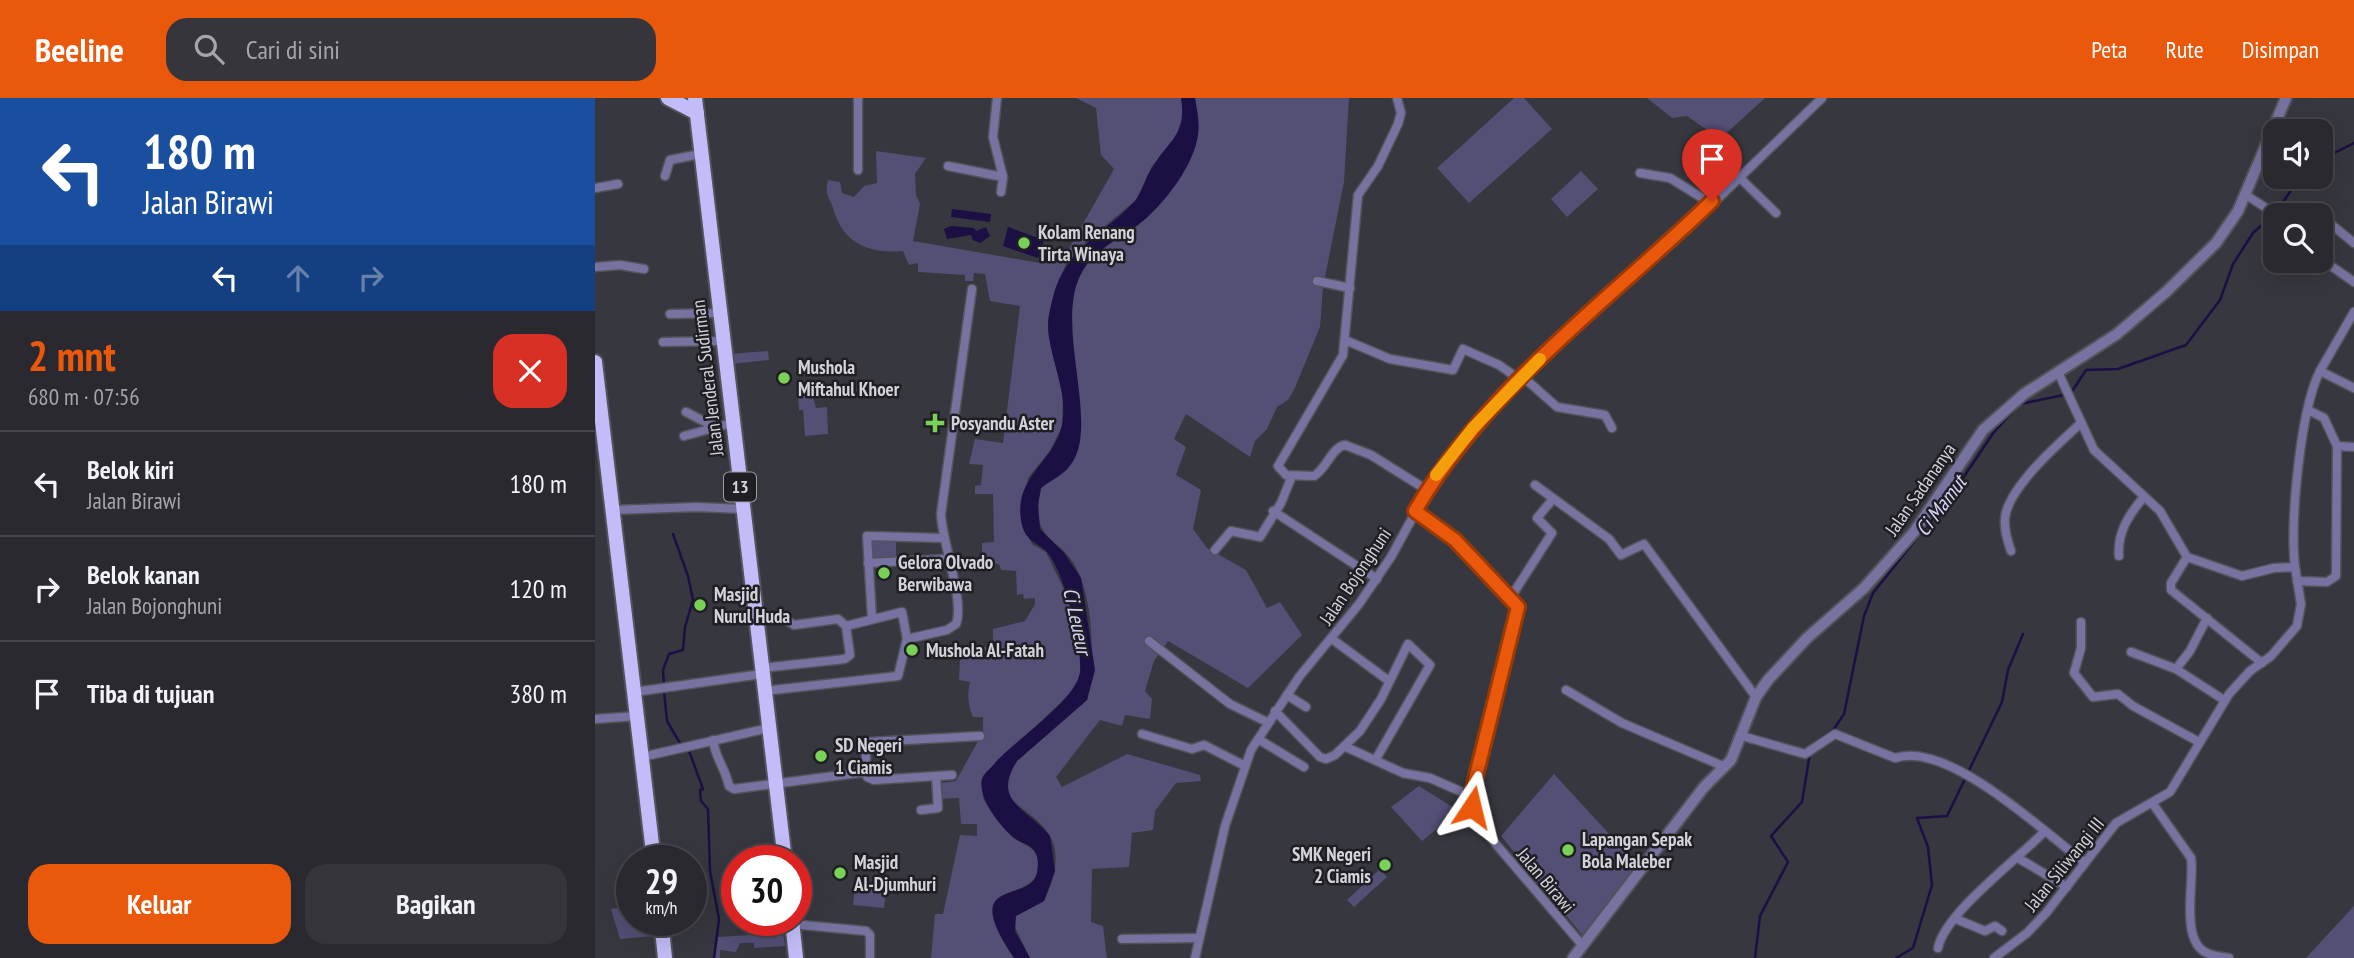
<!DOCTYPE html>
<html lang="id">
<head>
<meta charset="utf-8">
<style>
	body { margin:0; font-family:"PT Sans Narrow",sans-serif; background:#35353b; color:#f1f3f6; height:100vh; display:flex; flex-direction:column; font-size:26px; white-space:nowrap }
	* { box-sizing:border-box; margin:0 }
	p { font-size:23px; color:#a5a6aa }
	.icon { flex:none; width:38px; height:38px; fill:none; stroke:currentColor; stroke-width:2; stroke-linecap:round; stroke-linejoin:round }
	.map { position:relative; flex:1; overflow:hidden }
	.drawer { display:flex; flex-direction:column; background:#29292f; width:595px }
	.drawer>* { flex:none }
	.guide { background:#1a4fa0; color:#fff; overflow:hidden }
	.buttons { position:absolute; left:1668px; top:21px; display:grid; gap:14px }
	.buttons a { display:grid; place-items:center; width:70px; height:70px; border-radius:14px; background:#29292f; box-shadow:0 7px 28px #0002,0 0 0 2px #45454b; font-size:35px }
	.speed { position:absolute; left:21px; top:747px; display:flex; gap:14px; font-size:35px; font-weight:700; text-align:center }
	.speed>* { display:grid; place-content:center; width:91px; height:91px; border-radius:50%; background:#29292f; box-shadow:0 7px 28px #0002,0 0 0 2px #45454b; line-height:1 }
	.speed small { font-size:18px; font-weight:400 }
	.speed .limit { border:10px solid #d22; background:#fff; color:#111 }
	.pin { position:absolute; display:grid; place-items:center; width:60px; height:60px; color:#fff; margin:-72px -30px; border-radius:50% 50% 50% 0; rotate:-45deg; box-shadow:0 0 7px #0007 }
	.pin .icon { rotate:45deg }
	.me { position:absolute; width:77px; margin:-38px; rotate:10deg; stroke-linejoin:round; filter:drop-shadow(0 0 5px #0008) }
	.turn { display:flex; align-items:center; gap:24px; height:147px; padding:0 28px; font-size:32px }
	.turn .icon { width:91px; height:91px; stroke-width:2.5 }
	.turn b { display:block; font-size:49px; line-height:60px }
	.lanes { display:flex; align-items:center; height:66px; padding:0 28px; background:#0003; justify-content:center; gap:35px; direction:ltr }
	.lanes .off { opacity:.35 }
	.round { display:grid; place-items:center; flex:none; width:74px; height:74px; border-radius:21px; background:#35353b }
	.headline { display:flex; align-items:center; justify-content:space-between; height:119px; padding:0 28px }
	h1 { font-size:42px; font-weight:600; line-height:52px; color:#ea580c }
	.cta { display:flex; gap:14px; margin-top:auto; padding:14px 28px }
	.cta a { flex:1; height:80px; border-radius:21px; background:#ea580c; color:#fff; font-size:28px; font-weight:600; line-height:80px; text-align:center }
	.cta a+a { background:#35353b; color:#f1f3f6 }
	ul { padding:0; list-style:none }
	li { display:flex; align-items:center; gap:21px; height:105px; padding:0 28px; border-top:2px solid #45454b }
	li div { flex:1 }
	li b { display:block; font-size:26px }
	li em { font-style:normal }
	header { display:flex; align-items:center; gap:42px; box-sizing:border-box; height:98px; padding:0 35px; background:#ea580c; color:#fff }
	header strong { font-size:33px }
	nav { display:flex; gap:38px; margin-inline-start:auto; font-size:24px }
	.search { width:490px; height:63px; background:#35353b; display:flex; align-items:center; gap:18px; box-sizing:border-box; padding:0 24px; border-radius:21px; color:#a5a6aa; font-size:26px }
	main { display:flex; flex:1; min-height:0 }
	.map>svg:first-child { display:block }
</style>
</head>
<body>
<header>
<strong>Beeline</strong>
<div class="search"><svg class="icon" aria-label="search" viewBox="0 0 24 24"><circle cx="10" cy="10" r="6"/><path d="M15 15l6 6"/></svg>Cari di sini</div>
<nav><a>Peta</a><a>Rute</a><a>Disimpan</a></nav>
</header>
<main>
<section class="drawer">
<div class="guide">
<div class="turn"><svg class="icon" aria-label="left" viewBox="0 0 24 24"><path d="M17 20v-9H6M10 6l-5 5 5 5"/></svg><div><b>180 m</b>Jalan Birawi</div></div>
<div class="lanes"><svg class="icon" aria-label="left" viewBox="0 0 24 24"><path d="M17 20v-9H6M10 6l-5 5 5 5"/></svg><svg class="icon off" aria-label="ahead" viewBox="0 0 24 24"><path d="M12 20V5M6 11l6-6 6 6"/></svg><svg class="icon off" aria-label="right" viewBox="0 0 24 24"><path d="M7 20v-9h11M14 6l5 5-5 5"/></svg></div>
</div>
<div class="headline"><div><h1>2 mnt</h1><p>680 m · 07:56</p></div><a class="round" style="background:#d93025;color:#fff"><svg class="icon" aria-label="close" viewBox="0 0 24 24"><path d="M6 6l12 12M18 6L6 18"/></svg></a></div>
<ul>
<li><svg class="icon" aria-label="left" viewBox="0 0 24 24"><path d="M17 20v-9H6M10 6l-5 5 5 5"/></svg><div><b>Belok kiri</b><p>Jalan Birawi</p></div><em>180 m</em></li>
<li><svg class="icon" aria-label="right" viewBox="0 0 24 24"><path d="M7 20v-9h11M14 6l5 5-5 5"/></svg><div><b>Belok kanan</b><p>Jalan Bojonghuni</p></div><em>120 m</em></li>
<li><svg class="icon" aria-label="arrive" viewBox="0 0 24 24"><path d="M6 21V4h12l-3 4 3 4H6"/></svg><div><b>Tiba di tujuan</b></div><em>380 m</em></li>
</ul>
<div class="cta"><a>Keluar</a><a>Bagikan</a></div>
</section>
<div class="map">
<svg width="1759" height="860" viewBox="0 0 1759 860">
	<rect width="100%" height="100%" fill="#37373f"/>
	<g fill="#534f75">
		<path d="M481 0H586L588 18 583 34 574 50 557 68 541 102 491 144 471 166 460 192 453 222 454 239 468 299 467 329 454 354 433 380 426 423 437 446 451 454 473 500 486 557 485 576 480 591 388 678C388 684 387 693 388 699 392 711 411 735 421 741 431 748 441 749 443 763 449 811 359 771 419 860H336L340 816H348L365 737 382 738V726H366L364 700 346 701 345 685 361 683 388 634V619H378C373 607 372 596 375 584L364 582 365 560H372L373 552 384 556 387 549 399 550 402 546 398 542V531L430 523 440 506V500L429 501 428 496 422 497 421 473 406 472 404 466 387 465V445L399 444 398 396H380V388L386 387 388 367 374 366 380 341 408 345 425 208 395 203 390 176 379 175 378 183H370V177L323 174V165L314 167 308 153C275 156 249 146 239 113 235 99 229 98 233 82L245 84 247 95 259 99 269 88 282 85 281 53 331 60 320 76 321 97 325 106 318 143 445 165 472 154 519 71 506 57 501 10Z"/>
		<path d="M600 0H754L749 84 728 189 725 229 699 292 693 302 682 309 672 331 660 343 655 359 591 316 579 341 591 349 581 377 606 392 598 431 612 450 651 472 672 510 685 504 707 537 653 590 573 543 559 563 550 593 557 601 555 621 530 617 527 628 505 622 461 679 467 689 532 656 605 677 606 683 581 685 560 713 558 732 537 735 534 769 497 771 496 824 508 828 512 860H435L418 825 421 818 449 803C459 783 467 755 453 735 435 707 394 706 422 663L492 602C498 561 500 518 485 478 469 435 433 450 446 390L473 371C475 336 478 300 478 264 478 235 472 207 484 179 495 153 527 140 548 123 578 99 607 38 600 0Z"/>
		<path d="M919 0H929L957 31 874 105 842 70Z"/>
		<path d="M1052 0H1170L1125 41 1092 18 1077 20Z"/>
		<path d="M986 73 1003 91 972 119 956 101Z"/>
		<path d="M173 253 174 262 136 266 135 256Z"/>
		<path d="M217 296 221 310 232 309 233 336 210 338 208 312H204L203 298Z"/>
		<path d="M275 440H301V461L277 462Z"/>
		<path d="M959 676 1042 766 987 837 906 738Z"/>
		<path d="M824 688 864 713 827 743 796 709Z"/>
		<path d="M785 771 792 779 759 809 752 802Z"/>
		<path d="M260 788 291 791 289 810 258 807Z"/>
		<path d="M37 808V822L57 823 59 838 25 841 16 811Z"/>
		<path d="M1759 808V860H1711Z"/>
		<path d="M188 835 190 848 159 850V845H145L141 854 125 852V860H120L123 839Z"/>
	</g>
	<g fill="#1c0f44">
		<path d="M586 0H600C602 12 605 25 603 37 599 67 571 103 549 122 528 140 497 151 485 178 459 232 509 335 472 371 465 379 454 383 446 390L443 407 445 431 469 455 486 480 500 572 492 602 422 663C396 704 433 711 455 738L460 773 449 803 421 818 420 833 435 860H419C362 776 435 807 442 775 443 768 444 760 440 754 436 746 425 745 419 740 406 729 382 699 387 681 389 675 396 670 400 665 421 641 481 603 485 574 488 549 469 471 451 453 440 443 431 443 427 427 416 379 459 366 467 327 473 297 458 268 454 239 451 224 456 206 460 192 474 149 512 134 540 103 548 93 550 80 557 70 573 42 592 38 586 0Z"/>
		<path d="M357 111 396 116 395 124 356 119Z"/>
		<path d="M356 128 379 130 381 133 391 129 395 138 385 145 378 142 376 137 352 141 349 131Z"/>
		<path d="M413 129 449 142 443 160 408 148Z"/>
	</g>
	<g fill="none" stroke-linecap="round" stroke-linejoin="round">
		<g stroke="#1c0f44" stroke-width="2.5">
			<path d="M1726 58 1739 55 1759 45"/>
			<path d="M1682 113 1705 79"/>
			<path d="M1476 295 1491 272 1523 271 1591 247 1625 202 1638 166 1658 135 1677 118"/>
			<path d="M69 588 68 572 74 556 88 552 90 529 98 502 93 478 78 436"/>
			<path d="M69 593 72 623 86 647"/>
			<path d="M1215 648 1239 631 1249 616 1269 518 1278 495 1358 395 1399 334 1425 306 1469 297"/>
			<path d="M93 650 108 691 105 692 106 703 113 711 115 773 124 821 119 860"/>
			<path d="M1160 860 1165 818 1193 764 1176 738 1207 704 1215 655"/>
			<path d="M1301 860 1318 850 1337 787 1333 749 1322 720 1352 718 1407 604 1413 572 1428 536"/>
		</g>
		<defs>
			<g id="minor">
				<path d="M402 0 398 39 408 79 406 94"/>
				<path d="M802 0 806 15 803 26 783 68 763 97 748 257 683 368 691 377 719 378C732 370 737 349 750 347L776 357 832 392"/>
				<path d="M353 68 408 79"/>
				<path d="M263 72V0"/>
				<path d="M1045 75 1075 80 1109 101 1117 103"/>
				<path d="M70 78 75 62 105 56"/>
				<path d="M1144 79 1181 115"/>
				<path d="M0 90 23 86"/>
				<path d="M1651 97 1682 117"/>
				<path d="M1726 138 1737 127 1759 145"/>
				<path d="M1726 161 1759 184"/>
				<path d="M0 169 25 167 49 171"/>
				<path d="M722 183 755 190"/>
				<path d="M75 216 124 215"/>
				<path d="M750 242 795 261 858 272 868 251 904 267 924 281"/>
				<path d="M68 244 127 243"/>
				<path d="M1725 273 1759 214"/>
				<path d="M927 278 962 309 1010 317 1017 330"/>
				<path d="M1713 312 1729 320 1742 348 1759 349"/>
				<path d="M91 314 118 328"/>
				<path d="M89 338 137 325"/>
				<path d="M940 387 1014 441 1026 457 1049 446 1161 599"/>
				<path d="M17 412 102 409 148 411"/>
				<path d="M678 413 782 481"/>
				<path d="M820 413 860 442 923 509 876 698 879 716 900 745 988 848"/>
				<path d="M620 452 636 433 665 439 686 405 697 378"/>
				<path d="M1416 453C1412 442 1409 432 1410 420 1413 390 1463 346 1485 326"/>
				<path d="M1524 458C1522 435 1534 416 1549 399"/>
				<path d="M1592 459 1576 485V492L1667 565"/>
				<path d="M273 465 352 461"/>
				<path d="M1700 469C1695 424 1705 313 1725 273L1759 290"/>
				<path d="M1702 483 1732 484 1741 478 1742 348"/>
				<path d="M916 499 957 435 942 420 958 401"/>
				<path d="M277 520 272 438 348 440"/>
				<path d="M1612 520 1595 553 1581 571 1629 602"/>
				<path d="M161 523 188 520 199 527 243 521 251 528 255 557 250 561 167 570"/>
				<path d="M1486 524V550L1479 575 1498 599 1523 596 1538 608 1604 644"/>
				<path d="M251 528 307 514 312 541"/>
				<path d="M737 541 794 583"/>
				<path d="M554 543 635 606 672 624"/>
				<path d="M1536 554 1581 571"/>
				<path d="M971 592 1027 625 1130 669"/>
				<path d="M169 593 303 578 312 541 352 532 361 526C370 503 347 445 346 416L377 191"/>
				<path d="M39 594 167 576"/>
				<path d="M692 597 711 609"/>
				<path d="M680 613 725 659 731 661 740 657 765 633 786 601 813 546 835 567 781 661"/>
				<path d="M0 621 42 618"/>
				<path d="M547 636 597 651 609 647 650 668"/>
				<path d="M1147 638 1210 656 1240 636 1300 660C1352 642 1448 733 1490 765"/>
				<path d="M663 641 709 669"/>
				<path d="M118 642C120 660 130 669 134 688L139 691 271 674V647L274 644 385 638"/>
				<path d="M751 649 808 675 835 680 876 698"/>
				<path d="M47 659 174 630"/>
				<path d="M271 674 272 679 279 682 357 677"/>
				<path d="M1558 706 1596 760C1600 782 1584 843 1612 855 1618 858 1627 859 1634 860"/>
				<path d="M326 712 343 710 341 678"/>
				<path d="M1423 760 1472 789"/>
				<path d="M1361 821 1390 833 1400 828 1407 833"/>
				<path d="M197 826 271 833 275 837V860"/>
				<path d="M527 841 603 840"/>
				<path d="M1343 850C1350 815 1423 761 1449 734"/>
				<path d="M600 860 630 728 656 652 704 579 764 506 796 459 838 382 878 330 927 278 1082 140 1227 0"/>
				<path d="M1399 860 1432 835 1451 815 1521 725 1575 694 1634 596 1655 573 1676 558 1702 528 1706 506 1700 469 1679 470 1647 478 1592 459 1565 413 1499 352 1463 274"/>
			</g>
			<path id="tertiary" d="M978 860 1109 689 1136 662 1161 599 1173 582 1212 540 1269 490 1319 434 1388 332 1429 296 1522 236 1571 194 1621 145 1643 113 1691 0"/>
			<g id="trunk">
				<path d="M73 0 102 15"/>
				<path d="M100 0 190 763"/>
				<path d="M0 264 59 763"/>
				<path d="M66 822 70 860"/>
				<path d="M197 822 201 860"/>
			</g>
		</defs>
		<use href="#minor" stroke="#53535b" stroke-width="11"/>
		<use href="#tertiary" stroke="#53535b" stroke-width="14"/>
		<use href="#trunk" stroke="#53535b" stroke-width="18"/>
		<use href="#minor" stroke="#7673a0" stroke-width="8"/>
		<use href="#tertiary" stroke="#7673a0" stroke-width="10"/>
		<use href="#trunk" stroke="#c2bdf8" stroke-width="14"/>
	</g>
	<g fill="none" stroke-linecap="round" stroke-linejoin="round">
		<defs>
			<path id="route" d="M877 709 876 698 923 509 860 442 820 413C893 288 1015 202 1117 103"/>
		</defs>
		<use href="#route" stroke="#983908" stroke-width="18"/>
		<use href="#route" stroke="#ea580c" stroke-width="12"/>
		<path stroke="#f59e0b" stroke-width="12" d="M841 377 878 330 945 261"/>
	</g>
	<g fill="#79d158" stroke="#1f1e23" stroke-width="2.5">
		<circle cx="429" cy="145" r="7"/>
		<circle cx="189" cy="280" r="7"/>
		<path d="M336.5 314.5h7v7h7v7h-7v7h-7v-7h-7v-7h7z"/>
		<circle cx="289" cy="475" r="7"/>
		<circle cx="105" cy="507" r="7"/>
		<circle cx="317" cy="552" r="7"/>
		<circle cx="226" cy="658" r="7"/>
		<circle cx="973" cy="752" r="7"/>
		<circle cx="790" cy="767" r="7"/>
		<circle cx="245" cy="775" r="7"/>
	</g>
	<g text-anchor="middle" stroke-width="5" stroke-linejoin="round" paint-order="stroke">
		<rect fill="#1f1e23" stroke="#9d9ca2" stroke-width="2" x="129" y="374.5" width="32" height="29" rx="5"/>
		<g font-size="18" font-weight="bold" fill="#d3d2d8">
			<text x="145" y="395">13</text>
		</g>
		<g font-size="19" font-weight="bold" fill="#d3d2d8" stroke="#1f1e23" text-anchor="start">
			<text x="443" y="141">Kolam Renang<tspan x="443" dy="22">Tirta Winaya</tspan></text>
			<text x="203" y="276">Mushola<tspan x="203" dy="22">Miftahul Khoer</tspan></text>
			<text x="356" y="332">Posyandu Aster</text>
			<text x="303" y="471">Gelora Olvado<tspan x="303" dy="22">Berwibawa</tspan></text>
			<text x="119" y="503">Masjid<tspan x="119" dy="22">Nurul Huda</tspan></text>
			<text x="331" y="559">Mushola Al-Fatah</text>
			<text x="240" y="654">SD Negeri<tspan x="240" dy="22">1 Ciamis</tspan></text>
			<text x="987" y="748">Lapangan Sepak<tspan x="987" dy="22">Bola Maleber</tspan></text>
			<text x="776" y="763" text-anchor="end">SMK Negeri<tspan x="776" dy="22">2 Ciamis</tspan></text>
			<text x="259" y="771">Masjid<tspan x="259" dy="22">Al-Djumhuri</tspan></text>
		</g>
		<g font-size="19" fill="#d3d2d8" stroke="#1f1e23">
			<text transform="translate(112 280) rotate(-97)" y="7">Jalan Jenderal Sudirman</text>
			<text transform="translate(1325 391) rotate(-55)" y="7">Jalan Sadananya</text>
			<text transform="translate(760 478) rotate(-56)" y="7">Jalan Bojonghuni</text>
			<text transform="translate(1469 766) rotate(-51)" y="7">Jalan Siliwangi III</text>
			<text transform="translate(951 782) rotate(50)" y="7">Jalan Birawi</text>
		</g>
		<g font-size="21" font-style="italic" fill="#d7d4f9" stroke="#1f1e23">
			<text transform="translate(1346 408) rotate(-53)" y="7">Ci Mamut</text>
			<text transform="translate(482 523) rotate(78)" y="7">Ci Leueur</text>
		</g>
	</g>
</svg>
<div class="buttons">
<a><svg class="icon" aria-label="sound" viewBox="0 0 24 24"><path d="M4 9h4l5-4v14l-5-4H4zM17 9q2 3 0 6"/></svg></a>
<a><svg class="icon" aria-label="search" viewBox="0 0 24 24"><circle cx="10" cy="10" r="6"/><path d="M15 15l6 6"/></svg></a>
</div>
<div class="speed"><div>29<small>km/h</small></div><div class="limit">30</div></div>
<div class="pin" style="left:1117px;top:103px;background:#d93025"><svg class="icon" aria-label="arrive" viewBox="0 0 24 24"><path d="M6 21V4h12l-3 4 3 4H6"/></svg></div>
<svg class="me" style="left:877px;top:709px" viewBox="-20 -20 40 40"><path d="M0-17L14 15 0 8-14 15z" fill="#ea580c" stroke="#fff" stroke-width="4"/></svg>
</div>
</main>
</body>
</html>
